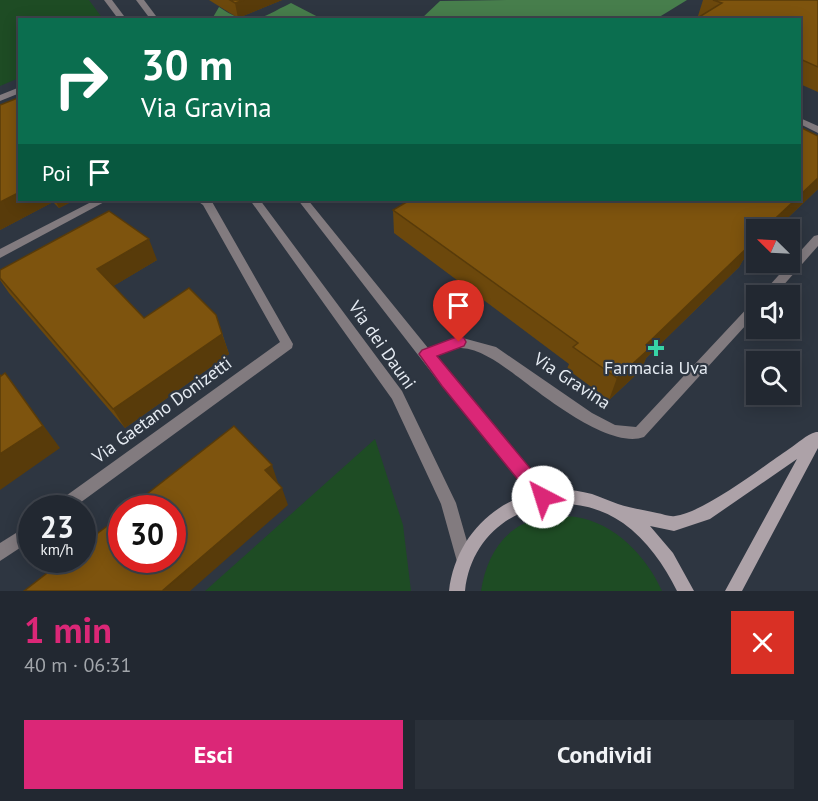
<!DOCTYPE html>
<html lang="it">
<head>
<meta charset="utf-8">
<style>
	body { margin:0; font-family:"PT Sans",sans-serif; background:#2a3039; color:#f1f3f6; height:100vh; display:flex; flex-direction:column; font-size:22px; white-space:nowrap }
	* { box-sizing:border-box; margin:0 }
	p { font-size:20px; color:#a2a6ab }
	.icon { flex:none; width:33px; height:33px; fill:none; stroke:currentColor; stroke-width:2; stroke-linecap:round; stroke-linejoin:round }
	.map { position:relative; height:591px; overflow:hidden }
	.panel { display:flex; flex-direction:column; background:#222831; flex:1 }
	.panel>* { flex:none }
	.hud { position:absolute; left:18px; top:18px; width:783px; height:183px; border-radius:0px; box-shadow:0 3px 15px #0003,0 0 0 2px #3f444d; background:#0b6e4f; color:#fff; overflow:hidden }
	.needle { width:39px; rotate:294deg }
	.tools { position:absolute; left:746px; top:219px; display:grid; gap:12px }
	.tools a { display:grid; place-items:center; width:54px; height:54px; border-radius:0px; background:#222831; box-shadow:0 3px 15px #0003,0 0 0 2px #3f444d; font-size:30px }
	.speed { position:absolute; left:18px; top:495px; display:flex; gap:12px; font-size:30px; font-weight:700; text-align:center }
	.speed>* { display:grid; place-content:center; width:78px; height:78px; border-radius:50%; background:#222831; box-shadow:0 3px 15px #0003,0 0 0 2px #3f444d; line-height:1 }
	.speed small { font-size:15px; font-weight:400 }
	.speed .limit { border:9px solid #d22; background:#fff; color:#111 }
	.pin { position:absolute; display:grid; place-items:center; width:51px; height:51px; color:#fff; margin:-62px -26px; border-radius:50% 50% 50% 0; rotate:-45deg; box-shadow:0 0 6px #0007 }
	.pin .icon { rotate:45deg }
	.me { position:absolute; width:66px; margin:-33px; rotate:320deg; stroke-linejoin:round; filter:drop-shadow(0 0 4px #0008) }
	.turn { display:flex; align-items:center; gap:21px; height:126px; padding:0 24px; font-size:27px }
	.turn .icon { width:78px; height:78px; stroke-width:2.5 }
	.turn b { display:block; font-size:42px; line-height:51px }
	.then { display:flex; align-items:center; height:57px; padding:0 24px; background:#0003; gap:12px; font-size:22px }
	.round { display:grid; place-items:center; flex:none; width:63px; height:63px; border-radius:0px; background:#2a3039 }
	.headline { display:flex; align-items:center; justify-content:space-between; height:102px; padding:0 24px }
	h1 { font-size:36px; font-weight:600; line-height:45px; color:#db2777 }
	.cta { display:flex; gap:12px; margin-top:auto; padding:12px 24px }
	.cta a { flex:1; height:69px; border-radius:0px; background:#db2777; color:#fff; font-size:24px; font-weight:600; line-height:69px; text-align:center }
	.cta a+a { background:#2a3039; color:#f1f3f6 }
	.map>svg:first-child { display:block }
</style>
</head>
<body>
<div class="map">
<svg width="818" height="591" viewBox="0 0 818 591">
	<rect width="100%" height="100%" fill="#2e3641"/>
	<g fill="#1e4c24">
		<path d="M0 0H89L103 19 20 20 19 78 0 86Z"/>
		<path d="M375 439 403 525 411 591H205Z"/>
		<path d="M548 517C557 517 567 516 576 517 615 523 647 557 662 591H481C485 565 496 539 521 525 529 521 539 519 548 517Z"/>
	</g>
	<g fill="#477e4c">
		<path d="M506 0H687L656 19H421L440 1Z"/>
		<path d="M291 3 322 19H212L219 7C251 29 260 18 291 3Z"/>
	</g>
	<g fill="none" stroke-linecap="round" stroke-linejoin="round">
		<g fill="#827b7f" fill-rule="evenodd">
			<path d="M104 0H112L127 20H119Z"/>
			<path d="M136 0H144L159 20H151Z"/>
			<path d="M20 87V93L0 101V95Z"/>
			<path d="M800 118 818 126V133L800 124Z"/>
			<path d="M95 200H108L0 258V249Z"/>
			<path d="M196 200H211L293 344 292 348 73 508H54L56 503 280 342 203 205Z"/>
			<path d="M250 200H260L402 391 456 503 472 559 470 565 464 567 458 565 441 504 392 399Z"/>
			<path d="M298 200H308L428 348 459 337 496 347 592 413 615 425 636 427 752 303 756 301V314L644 437C608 450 539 392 510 371 496 361 479 349 461 348 453 347 442 354 434 357L548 492 551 497 548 502 543 504 538 502 442 386Z"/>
			<path d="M818 235V246L774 296H760L814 236Z"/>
			<path d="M32 523V540L0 561V543Z"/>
		</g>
		<path fill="#ada2a8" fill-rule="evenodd" d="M816 432H818V448L742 591H725L797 459 710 519 674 531 650 526 673 553 694 591H677C664 565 647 540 623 523 561 480 473 513 465 591H449C457 521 523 475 592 494 601 497 609 501 618 504 629 508 645 510 657 513 663 514 670 517 675 516 705 512 762 467 789 449 798 443 806 435 816 432Z"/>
	</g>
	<g fill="#6c480c">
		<path d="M209 0H282L238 18Z"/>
		<path d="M703 0H818V92L800 84V20H698L699 17 698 16Z"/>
		<path d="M0 105 20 200H75L59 208 53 202 0 230Z"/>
		<path d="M818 189 775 230H756V248L743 260 739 267 646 358 641 370 609 400 567 369 569 364 394 233 393 210Z"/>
		<path d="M157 260 113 286 144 318 216 315 229 354 125 428 9 293 0 280V270Z"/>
	</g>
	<g fill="#583b0a">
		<path d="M244 0H282L238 18 235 3Z"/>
		<path d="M818 178V189L775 230H763L795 200H800V195Z"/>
		<path d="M20 192V200H52L53 202 0 230V202Z"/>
		<path d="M55 200H75L59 208Z"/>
		<path d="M756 236V248L743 260 739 267 646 358 641 370 609 400 617 378 646 345Z"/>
		<path d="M149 239 157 260 107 290 97 269Z"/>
		<path d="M222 334 229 354 125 428 113 409Z"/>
		<path d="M5 373 60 448 0 490V454Z"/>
		<path d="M272 465 278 483 265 470Z"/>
		<path d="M282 488 288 505 190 591H162Z"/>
	</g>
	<g fill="#7e540e" stroke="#583b0a" stroke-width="1.5">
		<path d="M230 0H244L235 3Z"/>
		<path d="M713 0H818V67L800 59V20H704L699 17 722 3Z"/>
		<path d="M20 97V192L0 202V105Z"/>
		<path d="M800 127 818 136V178L800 195Z"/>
		<path d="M410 200H795L763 230H756V236L749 243 751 244 646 345 650 348 617 378 573 347 578 343 393 210Z"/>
		<path d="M109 211 149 239 97 269 144 318 189 288 216 315 222 334 113 409 0 278V270Z"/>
		<path d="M5 373 43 426 0 454V375L1 376Z"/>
		<path d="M234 426 272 465 265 470 282 488 162 591H24L64 560H82V545L122 515V560H172V508H129Z"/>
	</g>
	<path fill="#db2777" stroke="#8e194d" stroke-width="1.5" d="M459 336 464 338 466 342 464 346 437 356 549 491 551 497 549 503 543 505 537 503 442 386 419 354 422 350Z"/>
	<path fill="#37d4a6" stroke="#2e3641" stroke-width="2" d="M653 339h6v6h6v6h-6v6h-6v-6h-6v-6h6z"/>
	<g text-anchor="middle" stroke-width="4.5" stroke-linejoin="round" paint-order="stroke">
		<g font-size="18" fill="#e5ebf2" stroke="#2e3641">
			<text transform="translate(382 345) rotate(55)" y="6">Via dei Dauni</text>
			<text transform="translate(572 381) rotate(33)" y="6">Via Gravina</text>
			<text transform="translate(162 410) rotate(-36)" y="6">Via Gaetano Donizetti</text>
		</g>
		<g font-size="18" fill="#e5ebf2" stroke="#2e3641">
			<text x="656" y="374">Farmacia Uva</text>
		</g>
	</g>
</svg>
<div class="tools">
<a><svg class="needle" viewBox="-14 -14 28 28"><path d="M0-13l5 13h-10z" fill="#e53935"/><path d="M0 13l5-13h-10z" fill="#a2a6ab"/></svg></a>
<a><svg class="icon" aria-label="sound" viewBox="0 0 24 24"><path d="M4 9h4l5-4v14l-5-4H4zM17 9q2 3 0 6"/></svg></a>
<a><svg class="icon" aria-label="search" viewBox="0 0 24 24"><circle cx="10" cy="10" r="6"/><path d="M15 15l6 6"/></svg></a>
</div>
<div class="speed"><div>23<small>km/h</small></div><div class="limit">30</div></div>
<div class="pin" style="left:459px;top:342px;background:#d93025"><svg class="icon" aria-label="arrive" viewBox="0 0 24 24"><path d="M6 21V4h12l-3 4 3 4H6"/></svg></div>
<svg class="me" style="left:543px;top:497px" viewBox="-20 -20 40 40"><circle r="19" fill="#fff"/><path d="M0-13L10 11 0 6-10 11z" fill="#db2777"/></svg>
<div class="hud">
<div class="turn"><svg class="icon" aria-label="right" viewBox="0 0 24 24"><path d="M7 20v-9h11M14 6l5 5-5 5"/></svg><div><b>30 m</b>Via Gravina</div></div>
<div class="then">Poi<svg class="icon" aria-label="arrive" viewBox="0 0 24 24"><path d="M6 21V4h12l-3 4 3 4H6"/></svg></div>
</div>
</div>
<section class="panel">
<div class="headline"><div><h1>1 min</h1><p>40 m · 06:31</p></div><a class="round" style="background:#d93025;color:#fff"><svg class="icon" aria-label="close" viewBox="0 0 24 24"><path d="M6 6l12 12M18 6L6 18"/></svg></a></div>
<div class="cta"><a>Esci</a><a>Condividi</a></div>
</section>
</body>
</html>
